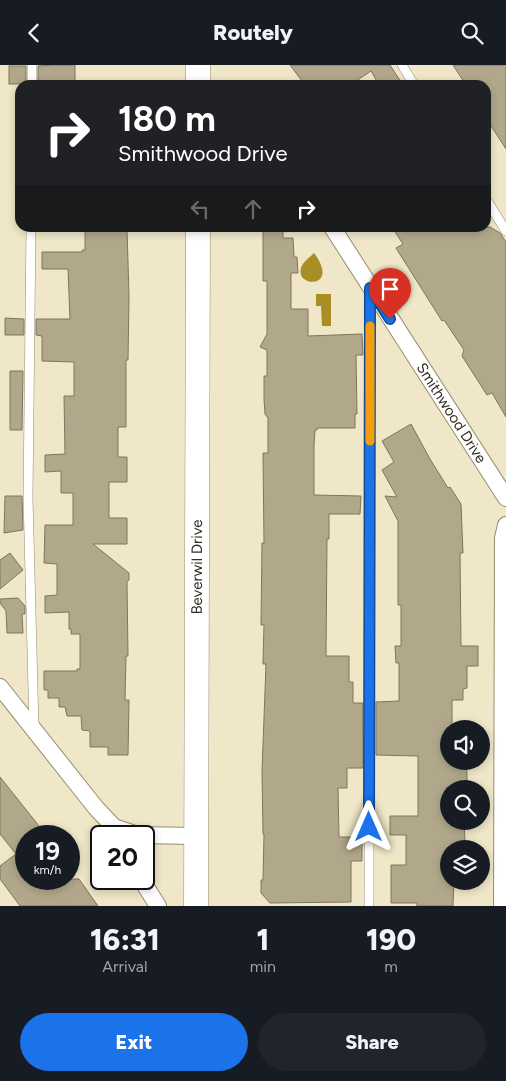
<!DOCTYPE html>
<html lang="en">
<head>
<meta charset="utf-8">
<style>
	body { margin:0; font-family:Figtree,sans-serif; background:#20242c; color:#f1f3f6; height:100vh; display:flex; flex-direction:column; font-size:19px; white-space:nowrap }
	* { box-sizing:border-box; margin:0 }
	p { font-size:16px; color:#9ea1a6 }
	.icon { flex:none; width:28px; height:28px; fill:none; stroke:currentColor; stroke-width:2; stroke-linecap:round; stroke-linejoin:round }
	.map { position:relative; height:841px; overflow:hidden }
	.details { display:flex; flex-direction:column; background:#171b24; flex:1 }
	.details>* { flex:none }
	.guide { position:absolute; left:15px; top:15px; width:476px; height:152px; border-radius:15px; box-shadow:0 2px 8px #0003; background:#202124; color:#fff; overflow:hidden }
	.buttons { position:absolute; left:440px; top:655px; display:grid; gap:10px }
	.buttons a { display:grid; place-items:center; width:50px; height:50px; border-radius:50%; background:#171b24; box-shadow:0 2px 8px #0003; font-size:25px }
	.speed { position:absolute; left:15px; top:760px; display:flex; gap:10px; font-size:25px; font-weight:700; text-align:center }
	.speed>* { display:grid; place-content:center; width:65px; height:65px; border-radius:50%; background:#171b24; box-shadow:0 2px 8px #0003; line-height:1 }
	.speed small { font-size:12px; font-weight:400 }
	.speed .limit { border:2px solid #111; border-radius:8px; background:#fff; color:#111 }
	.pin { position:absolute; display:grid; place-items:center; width:42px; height:42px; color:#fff; margin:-51px -21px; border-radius:50% 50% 50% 0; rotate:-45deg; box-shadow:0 0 5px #0007 }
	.pin .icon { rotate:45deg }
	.me { position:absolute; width:55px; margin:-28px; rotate:0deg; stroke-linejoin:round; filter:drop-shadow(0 0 4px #0008) }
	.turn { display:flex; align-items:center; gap:18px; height:105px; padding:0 20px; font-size:22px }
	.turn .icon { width:65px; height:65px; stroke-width:2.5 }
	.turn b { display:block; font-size:35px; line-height:42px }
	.lanes { display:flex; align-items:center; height:48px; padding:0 20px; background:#0003; justify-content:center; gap:25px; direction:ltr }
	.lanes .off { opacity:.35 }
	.eta { display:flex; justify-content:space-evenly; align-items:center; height:85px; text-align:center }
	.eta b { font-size:30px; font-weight:800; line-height:35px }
	.action { display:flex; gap:10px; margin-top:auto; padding:10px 20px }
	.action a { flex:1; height:58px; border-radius:30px; background:#1a73e8; color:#fff; font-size:20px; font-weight:800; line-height:58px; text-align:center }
	.action a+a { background:#20242c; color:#f1f3f6 }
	header { display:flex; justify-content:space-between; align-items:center; height:65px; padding:0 20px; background:#171b24; font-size:22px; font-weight:800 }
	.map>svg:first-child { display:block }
</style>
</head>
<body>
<header><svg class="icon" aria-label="back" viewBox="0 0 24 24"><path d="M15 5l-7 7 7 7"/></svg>Routely<svg class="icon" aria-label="search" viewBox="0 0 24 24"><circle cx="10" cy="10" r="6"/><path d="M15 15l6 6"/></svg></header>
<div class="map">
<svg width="506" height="841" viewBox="0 0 506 841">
	<rect width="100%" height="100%" fill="#f0e7c8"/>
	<g fill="#a98e23">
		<path d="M314 188C341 224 295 223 301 203 303 197 309 193 314 188Z"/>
		<path d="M316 229H331V261H322L321 241H316Z"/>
	</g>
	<g fill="#b1a88b" stroke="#7e765a">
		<path d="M55 0H75V20H42V18H38V1Z"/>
		<path d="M290 0H390L403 20H379L371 6 350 20H305Z"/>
		<path d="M453 0H506V84L486 53V20H466Z"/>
		<rect x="9" y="1" width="17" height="18"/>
		<path d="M263 162H283V173H293L294 192H297L298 208H291V244H308V271L362 269 363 290H356L357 349H355V363H317V365H315L314 380V430L361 431 360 449H329V474H327L326 591H349V617H353V638H363V703H347V723H338L339 772H362V796H351V837L270 838 261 828V815H263L264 769H263L262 707 266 599H263L264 560H261L262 478H264L263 388H268V353L265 349 264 334V311H267V285L260 282 267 269V216H263Z"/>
		<path d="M392 162H490L500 168 506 177V352L492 328 487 330 462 291 464 285 444 255 442 256 396 183 403 179Z"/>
		<path d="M127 163 129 231 128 295H126V362H118V392H127V417H109V453H127V479H93L129 508V515L127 517 128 591H126L125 635H129L128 690H108V682H90V666L82 665 81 651H67L65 642H59V633H48V625H44V606H77V604H80V569H71V564H69V547L45 548V531L57 530V499L44 498 45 460H73V428H61V406L45 407V390L65 389 64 331H74V297L42 296V271L36 270V254H70L68 204H42V187H82V185H85V164Z"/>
		<path d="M5 253 24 254V270H5Z"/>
		<path d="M10 306H23L22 365H10Z"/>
		<path d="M411 359 430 394 448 423 450 422 461 439 463 488H460L461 581H478V601H467V623L463 624V635H452V664H449V696H464L467 707V724H449V756H464L465 776H462V784H449V816H454L453 841H417V838H391V800H406V770H390V751H418V691L376 690V637L399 636V598H396L395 581H401V540H398V456L385 431 397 432 382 405 394 397 382 376Z"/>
		<path d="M5 431H22L23 465 4 468Z"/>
		<path d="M10 488 23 505 0 524V495Z"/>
		<path d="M18 533 25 541V549H22L23 568H7L6 546 0 538V534Z"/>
		<path d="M0 712 47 771H26V814H79L98 841H20L0 814V801L16 789 0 769Z"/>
	</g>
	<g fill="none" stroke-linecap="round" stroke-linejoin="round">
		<defs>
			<g id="lane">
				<path d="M402 0 414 20"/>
				<path d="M32 20V0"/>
				<path d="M486 134 506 166"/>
				<path d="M31 162 28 432 34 662"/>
				<path d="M369 841 370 224"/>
			</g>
			<g id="street">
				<path id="s1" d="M332 162 506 433"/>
				<path d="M0 622 96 743 114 762 138 770 195 771"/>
				<path d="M141 814 158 841"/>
				<path d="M502 841 503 473 506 460"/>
			</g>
			<g id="secondary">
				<path d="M198 0V20"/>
				<path id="s2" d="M196 841 198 162"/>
			</g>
		</defs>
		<use href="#lane" stroke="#968d70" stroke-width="10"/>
		<use href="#street" stroke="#968d70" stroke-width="18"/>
		<use href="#secondary" stroke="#968d70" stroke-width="25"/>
		<use href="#lane" stroke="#fff" stroke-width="9"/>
		<use href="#street" stroke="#fff" stroke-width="16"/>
		<use href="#secondary" stroke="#fff" stroke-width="24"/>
	</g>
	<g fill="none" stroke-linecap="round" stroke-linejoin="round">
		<defs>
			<path id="route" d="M369 762 370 223 390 254"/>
		</defs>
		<use href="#route" stroke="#114b97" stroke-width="12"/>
		<use href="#route" stroke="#1a73e8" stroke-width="9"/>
		<path stroke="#f59e0b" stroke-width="9" d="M370 376V261"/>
	</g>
	<g text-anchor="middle" stroke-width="4" stroke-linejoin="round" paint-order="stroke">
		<g font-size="15" fill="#312e22" stroke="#fdf4d5">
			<text dy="5" stroke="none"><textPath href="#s1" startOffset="221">Smithwood Drive</textPath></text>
			<text dy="5" stroke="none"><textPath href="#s2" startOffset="339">Beverwil Drive</textPath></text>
		</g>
	</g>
</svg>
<div class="buttons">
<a><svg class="icon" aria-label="sound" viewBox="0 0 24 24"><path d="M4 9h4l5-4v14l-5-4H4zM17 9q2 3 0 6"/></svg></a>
<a><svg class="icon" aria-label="search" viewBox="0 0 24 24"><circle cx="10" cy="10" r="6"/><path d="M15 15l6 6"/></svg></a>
<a><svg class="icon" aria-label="layers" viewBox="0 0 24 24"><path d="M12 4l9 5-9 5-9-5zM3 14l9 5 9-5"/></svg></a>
</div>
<div class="speed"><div>19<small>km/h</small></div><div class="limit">20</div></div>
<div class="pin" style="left:390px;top:254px;background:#d93025"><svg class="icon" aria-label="arrive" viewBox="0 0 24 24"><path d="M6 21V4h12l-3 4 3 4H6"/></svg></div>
<svg class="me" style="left:369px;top:762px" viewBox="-20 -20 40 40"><path d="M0-17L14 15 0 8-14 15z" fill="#1a73e8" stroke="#fff" stroke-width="4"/></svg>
<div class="guide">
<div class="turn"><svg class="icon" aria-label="right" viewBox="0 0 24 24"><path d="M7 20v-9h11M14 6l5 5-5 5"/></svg><div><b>180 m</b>Smithwood Drive</div></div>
<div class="lanes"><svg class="icon off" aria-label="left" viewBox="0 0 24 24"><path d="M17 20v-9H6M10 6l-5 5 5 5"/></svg><svg class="icon off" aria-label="ahead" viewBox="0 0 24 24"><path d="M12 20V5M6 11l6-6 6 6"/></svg><svg class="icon" aria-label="right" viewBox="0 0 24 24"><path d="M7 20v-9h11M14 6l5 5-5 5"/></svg></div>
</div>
</div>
<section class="details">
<div class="eta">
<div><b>16:31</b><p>Arrival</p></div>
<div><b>1</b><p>min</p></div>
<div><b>190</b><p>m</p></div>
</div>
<div class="action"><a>Exit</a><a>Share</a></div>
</section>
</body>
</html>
